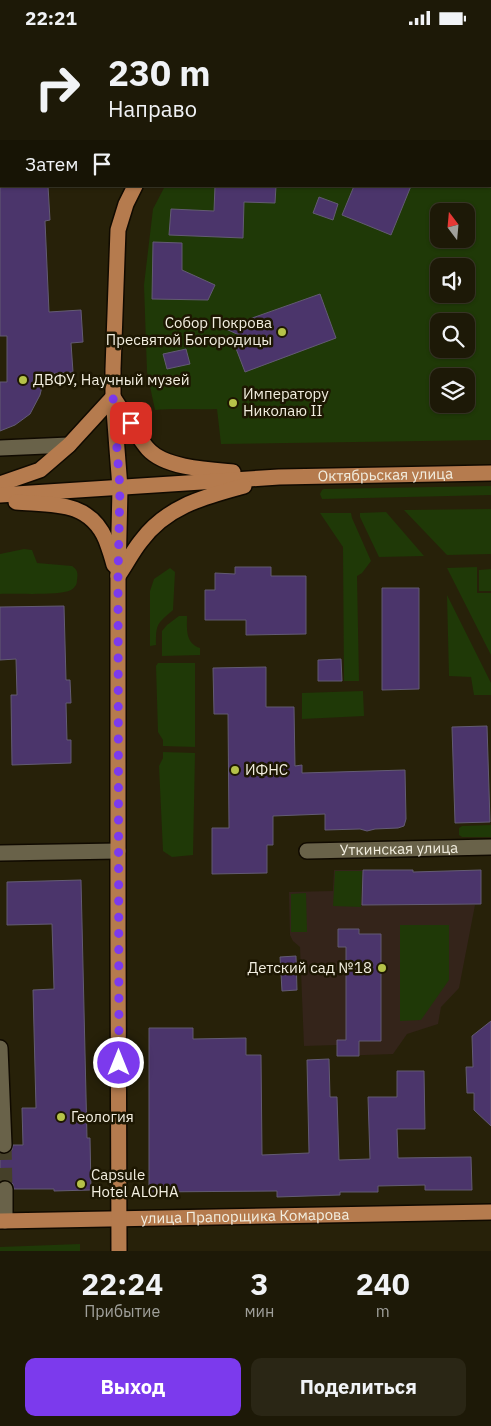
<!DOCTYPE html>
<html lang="ru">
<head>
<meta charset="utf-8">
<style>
	body { margin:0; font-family:"IBM Plex Sans",sans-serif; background:#2a2615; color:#f1f3f6; height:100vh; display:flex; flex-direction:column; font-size:19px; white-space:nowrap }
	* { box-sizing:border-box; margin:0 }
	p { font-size:16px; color:#a0a09b }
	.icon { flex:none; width:28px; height:28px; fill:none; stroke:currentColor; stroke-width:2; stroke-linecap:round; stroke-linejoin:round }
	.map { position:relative; height:1216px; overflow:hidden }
	.sheet { display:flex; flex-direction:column; background:#1d1907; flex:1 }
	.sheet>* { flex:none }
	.top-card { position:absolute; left:0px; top:0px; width:491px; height:152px; box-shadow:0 1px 4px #0004,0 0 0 1px #3b3828; background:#1d1907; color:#f1f3f6; overflow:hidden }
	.needle { width:32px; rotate:344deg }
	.buttons { position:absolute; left:430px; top:168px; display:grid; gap:10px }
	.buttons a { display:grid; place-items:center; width:45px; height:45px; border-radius:10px; background:#1d1907; box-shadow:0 1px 4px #0004,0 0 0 1px #3b3828; font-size:25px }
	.pin { position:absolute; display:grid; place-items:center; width:42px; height:42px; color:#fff; margin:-21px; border-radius:10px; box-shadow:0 2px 8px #0006 }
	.me { position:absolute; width:55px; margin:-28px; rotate:0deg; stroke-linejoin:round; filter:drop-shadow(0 0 4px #0008) }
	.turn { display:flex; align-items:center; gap:18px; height:105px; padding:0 25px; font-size:22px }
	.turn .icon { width:65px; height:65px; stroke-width:2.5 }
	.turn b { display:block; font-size:35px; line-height:42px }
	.then { display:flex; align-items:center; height:48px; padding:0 25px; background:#0003; gap:10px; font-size:19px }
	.eta { display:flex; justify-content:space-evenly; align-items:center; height:85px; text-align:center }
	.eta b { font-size:30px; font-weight:700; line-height:35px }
	.action { display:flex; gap:10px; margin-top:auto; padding:10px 25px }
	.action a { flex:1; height:58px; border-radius:10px; background:#7c3aed; color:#fff; font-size:20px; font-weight:700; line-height:58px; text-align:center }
	.action a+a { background:#2a2615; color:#f1f3f6 }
	.status { display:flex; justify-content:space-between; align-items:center; height:35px; padding:0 25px; background:#1d1907; direction:ltr }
	.status svg { height:14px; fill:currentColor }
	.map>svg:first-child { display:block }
</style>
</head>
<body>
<div class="status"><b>22:21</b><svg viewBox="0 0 49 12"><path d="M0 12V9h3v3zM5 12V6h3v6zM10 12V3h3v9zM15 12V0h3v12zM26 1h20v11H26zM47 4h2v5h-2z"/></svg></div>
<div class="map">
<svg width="491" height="1216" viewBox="0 0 491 1216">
	<rect width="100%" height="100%" fill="#272109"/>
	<path fill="#34241a" d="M334 835H362V870H475L459 953 441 972 438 989 407 999 393 1019 337 1021V1010L304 1011 300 912 293 906 290 900 289 857 333 856Z"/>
	<g fill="#1f3907" fill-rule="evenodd">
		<path d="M368 0H491V405L221 409 217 374C196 375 176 373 155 375L147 337 144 250 153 174 165 151H490V1H366ZM439 176H466V204H439ZM439 231H466V259H439ZM439 286H466V314H439ZM439 341H466V369H439Z"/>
		<path d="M491 451V460L322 464 320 459 322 455 324 454Z"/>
		<path d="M491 474V519L447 520 404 475Z"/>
		<path d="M386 477 424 521 379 522 360 482V478Z"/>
		<path d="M320 478H351L352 483 371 526 362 538 357 541 359 646H344L343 512Z"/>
		<path d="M24 514 32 515 37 528 72 531C78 535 78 539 77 545 77 550 75 552 71 555 59 561 16 558 0 559V519Z"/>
		<path d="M477 532V558H491V620L447 533Z"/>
		<path d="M170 533 175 537 173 575C157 589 156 588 156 610L150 611V556L154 544Z"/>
		<path d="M491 534V556H479V535Z"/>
		<path d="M447 560 491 648V660H474L471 642 449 641Z"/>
		<path d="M179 581H187C187 594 185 608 200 613V620L162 621V596L167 590Z"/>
		<path d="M158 628H195V712L163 711V705L158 697 156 631Z"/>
		<path d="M363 656 364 681 302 684V658Z"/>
		<path d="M163 717 195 718 193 820 172 822 163 816 159 731 163 723Z"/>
		<path d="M491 790V802H462L459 800V793L462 791Z"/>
		<path d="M335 836H362L361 872 333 871Z"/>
		<path d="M306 858 307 897H291V859Z"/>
		<path d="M400 890H449V945L421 985 400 986Z"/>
		<path d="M80 1209V1216H0V1212Z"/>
	</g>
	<g fill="#4b356b" stroke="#635b73">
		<path d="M0 151H48L50 185 45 186 49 277 81 275 83 307 71 308 73 337 45 339 40 360 30 379 15 390 0 396V347H7V301H0Z"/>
		<path d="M215 151H276L275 168 244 167 243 203 169 200 171 174 214 176Z"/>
		<path d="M354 151H411L391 200 342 180Z"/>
		<path d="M319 162 338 169 333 185 313 178Z"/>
		<path d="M153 207 182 208V235L215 250 208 265 152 264Z"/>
		<path d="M320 259 336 303 245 337 232 303 241 301 224 293Z"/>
		<path d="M186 314 190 329 167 334 163 319Z"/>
		<path d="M235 532H271V541H306V599L246 600V585H205V555H215V538L235 539Z"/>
		<path d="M382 553H419V654L382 655Z"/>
		<path d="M64 571 66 645H70L71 668H66L67 705H71V728L12 730 11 660H17L16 624 0 625V572Z"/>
		<path d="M341 624 342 646H318V625Z"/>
		<path d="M266 632V672H294L295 731 302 730V738L405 735 406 784 404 791 398 793 375 794 367 796 360 794 325 795V779L273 781V810H267V838L212 839V793H229L228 679H214L213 633Z"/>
		<path d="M487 691 490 787 455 788 452 692Z"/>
		<path d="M363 835H413V837L481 835V869L362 870Z"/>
		<path d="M81 845 87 1103H90L91 1155 54 1156V1154H14L13 1149 9 1146H0V1118H9L12 1115 13 1110H23L22 1073H36L33 955 54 954 52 889 7 890V847Z"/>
		<path d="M338 894H359V899H381V1006H359V1021H337V1005H346V912H338Z"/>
		<path d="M296 921 297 955 282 956 280 922Z"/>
		<path d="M491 986V1091L474 1075V1058H467L466 1032H473L472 1001Z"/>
		<path d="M149 993H193V1004L246 1003V1020H261L262 1120 309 1118 307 1025 329 1024 330 1062H337L339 1125 370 1124 368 1062H397V1036H424L425 1094H397L398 1123 471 1122 472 1155H425V1150L378 1151V1157H340V1160L277 1162V1156L149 1157Z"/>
	</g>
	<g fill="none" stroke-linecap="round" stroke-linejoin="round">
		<path stroke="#454029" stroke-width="15" stroke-dasharray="15 8" stroke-linecap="butt" d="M4 1110 5 1154"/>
		<defs>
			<g id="minor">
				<path d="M0 413 69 410"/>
				<path id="s1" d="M307 816 491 812"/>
				<path d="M0 818 118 816"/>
				<path d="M0 1013 4 1110"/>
				<path d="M5 1154V1186"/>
			</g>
			<g id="major">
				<path d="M314 1 315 0"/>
				<path d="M113 362C124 378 136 400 148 414 165 433 209 435 233 437"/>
				<path d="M0 449 40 435 69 410 113 362"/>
				<path id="s2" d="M0 460 279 442 491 438"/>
				<path d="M16 467C52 470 89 465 106 505 109 513 112 522 114 530"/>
				<path d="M118 541C126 530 132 517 141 506 167 471 204 462 244 451"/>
				<path id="s3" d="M0 1186 491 1177"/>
				<path d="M119 1216 118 902V541L120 453 113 362V334L118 195 126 169 135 151"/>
			</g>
		</defs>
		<use href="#minor" stroke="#100a00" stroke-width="18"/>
		<use href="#major" stroke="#100a00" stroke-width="18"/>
		<use href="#minor" stroke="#696249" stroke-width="15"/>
		<use href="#major" stroke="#b57b4e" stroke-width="15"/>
	</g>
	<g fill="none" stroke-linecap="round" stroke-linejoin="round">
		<path stroke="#7c3aed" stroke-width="9" stroke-dasharray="0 16.2" d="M119 1028 118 541 120 453 113 362 131 388"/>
	</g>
	<g fill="#b5c249" stroke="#1d1702" stroke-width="2">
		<circle cx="282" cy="297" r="5"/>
		<circle cx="23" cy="345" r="5"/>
		<circle cx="233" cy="368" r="5"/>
		<circle cx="235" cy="735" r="5"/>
		<circle cx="382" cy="933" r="5"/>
		<circle cx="61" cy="1082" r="5"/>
		<circle cx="81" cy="1149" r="5"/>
	</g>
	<g text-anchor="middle" stroke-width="5" stroke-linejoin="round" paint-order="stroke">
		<g font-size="15" fill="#f2eee0" stroke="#1d1702" text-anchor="start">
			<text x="272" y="293" text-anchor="end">Собор Покрова<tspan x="272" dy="17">Пресвятой Богородицы</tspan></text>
			<text x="33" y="350">ДВФУ, Научный музей</text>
			<text x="243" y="364">Императору<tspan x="243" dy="17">Николаю II</tspan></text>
			<text x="245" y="740">ИФНС</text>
			<text x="372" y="938" text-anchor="end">Детский сад №18</text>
			<text x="71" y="1087">Геология</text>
			<text x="91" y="1145">Capsule<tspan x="91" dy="17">Hotel ALOHA</tspan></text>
		</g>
		<g font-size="15" fill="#f2eee0" stroke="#1d1702">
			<text dy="5" stroke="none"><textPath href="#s2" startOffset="386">Октябрьская улица</textPath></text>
			<text dy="5" stroke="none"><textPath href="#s1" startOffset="92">Уткинская улица</textPath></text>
			<text dy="5" stroke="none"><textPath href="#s3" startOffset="245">улица Прапорщика Комарова</textPath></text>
		</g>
	</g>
</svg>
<div class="buttons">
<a><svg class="needle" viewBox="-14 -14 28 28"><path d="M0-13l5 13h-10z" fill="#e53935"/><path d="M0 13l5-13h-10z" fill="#a0a09b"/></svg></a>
<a><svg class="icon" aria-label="sound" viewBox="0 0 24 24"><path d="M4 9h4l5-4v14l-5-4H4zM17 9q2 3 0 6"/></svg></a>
<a><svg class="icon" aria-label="search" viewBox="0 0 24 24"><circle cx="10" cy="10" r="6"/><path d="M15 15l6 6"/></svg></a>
<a><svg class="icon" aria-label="layers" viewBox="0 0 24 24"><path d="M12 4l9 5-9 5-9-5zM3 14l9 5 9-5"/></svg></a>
</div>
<div class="pin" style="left:131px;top:388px;background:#d93025"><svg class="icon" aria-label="arrive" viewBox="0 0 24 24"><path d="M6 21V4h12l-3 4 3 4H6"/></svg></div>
<svg class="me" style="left:119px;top:1028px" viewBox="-20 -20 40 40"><circle r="17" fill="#7c3aed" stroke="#fff" stroke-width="3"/><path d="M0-11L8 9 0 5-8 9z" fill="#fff"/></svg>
<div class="top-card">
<div class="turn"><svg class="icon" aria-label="right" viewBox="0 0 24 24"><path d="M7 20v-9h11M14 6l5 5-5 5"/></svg><div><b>230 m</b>Направо</div></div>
<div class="then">Затем<svg class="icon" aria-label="arrive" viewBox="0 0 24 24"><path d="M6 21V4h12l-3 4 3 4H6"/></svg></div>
</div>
</div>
<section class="sheet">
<div class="eta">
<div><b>22:24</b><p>Прибытие</p></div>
<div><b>3</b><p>мин</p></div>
<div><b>240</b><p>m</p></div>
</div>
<div class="action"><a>Выход</a><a>Поделиться</a></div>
</section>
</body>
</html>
